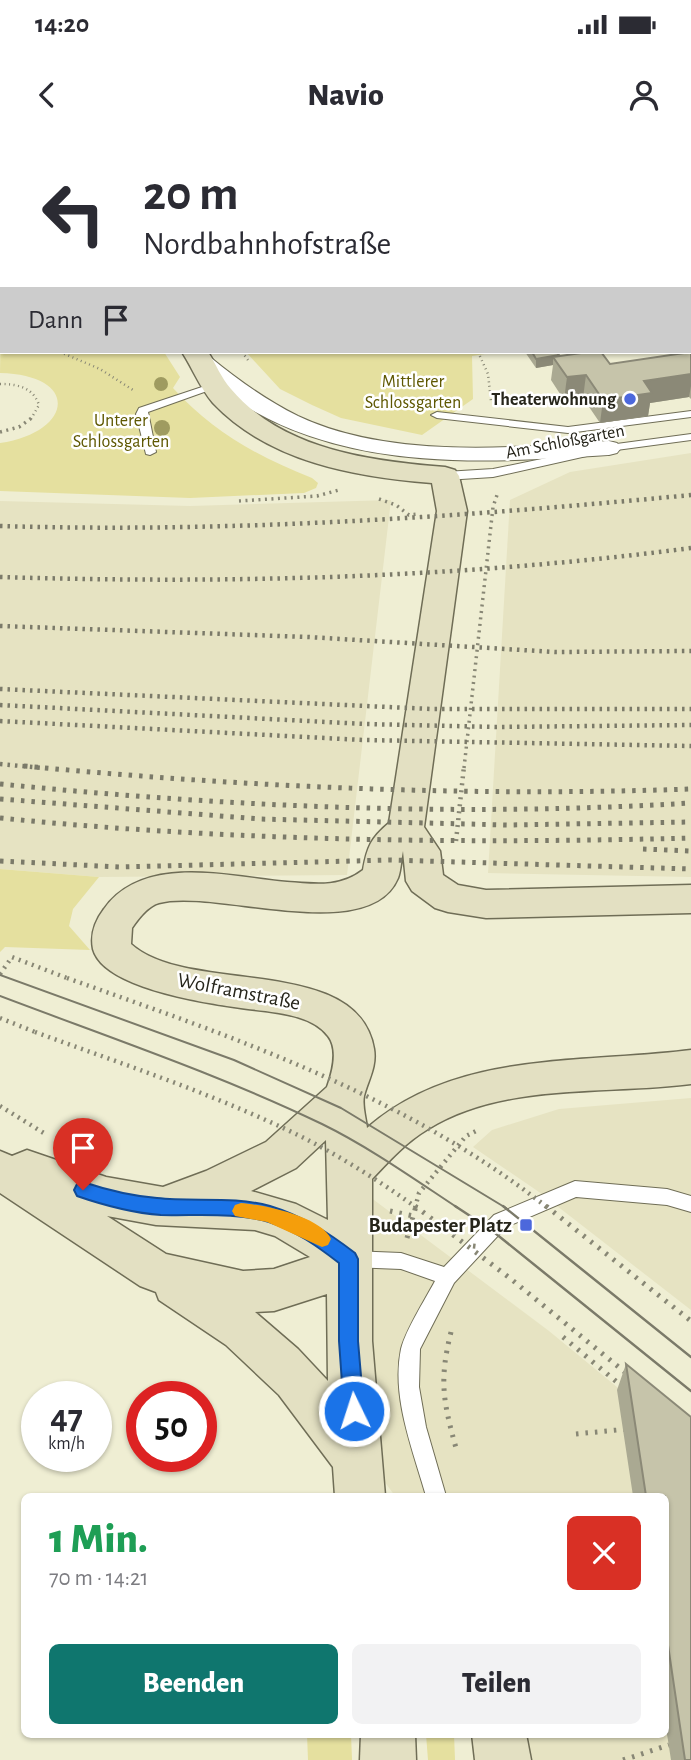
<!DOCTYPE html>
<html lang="de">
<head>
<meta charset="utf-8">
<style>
	body { margin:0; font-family:"Alegreya Sans",sans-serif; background:#f2f2f3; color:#2b2b33; height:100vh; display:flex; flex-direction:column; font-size:26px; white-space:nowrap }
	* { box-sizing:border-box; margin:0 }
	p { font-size:23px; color:#7c7c81 }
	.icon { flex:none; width:38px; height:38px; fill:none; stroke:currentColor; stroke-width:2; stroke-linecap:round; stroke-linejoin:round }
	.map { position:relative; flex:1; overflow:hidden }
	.details { position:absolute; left:21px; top:1353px; width:648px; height:245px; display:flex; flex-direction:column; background:#fff; border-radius:10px; box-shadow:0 2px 5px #0004 }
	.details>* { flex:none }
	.guide { position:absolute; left:0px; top:0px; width:691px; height:214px; box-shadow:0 2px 5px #0004; background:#fff; color:#2b2b33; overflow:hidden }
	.speed { position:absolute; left:21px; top:1241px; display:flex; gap:14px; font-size:35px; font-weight:700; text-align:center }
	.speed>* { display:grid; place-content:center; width:91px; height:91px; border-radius:50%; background:#fff; box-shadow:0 2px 5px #0004; line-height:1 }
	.speed small { font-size:18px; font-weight:400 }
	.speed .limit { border:10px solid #d22; background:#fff; color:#111 }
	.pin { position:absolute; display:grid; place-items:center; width:60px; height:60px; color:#fff; margin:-72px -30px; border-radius:50% 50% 50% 0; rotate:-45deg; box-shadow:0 0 7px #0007 }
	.pin .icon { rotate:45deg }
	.me { position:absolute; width:77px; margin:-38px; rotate:356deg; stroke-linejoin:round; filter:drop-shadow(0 0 5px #0008) }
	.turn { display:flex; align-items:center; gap:24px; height:147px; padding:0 28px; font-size:32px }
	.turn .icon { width:91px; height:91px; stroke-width:2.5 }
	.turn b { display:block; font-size:49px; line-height:60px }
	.then { display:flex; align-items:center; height:66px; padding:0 28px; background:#0003; gap:14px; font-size:26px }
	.round { display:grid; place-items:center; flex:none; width:74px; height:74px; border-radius:10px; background:#f2f2f3 }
	.head { display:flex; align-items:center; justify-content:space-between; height:119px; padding:0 28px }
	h1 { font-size:42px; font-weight:800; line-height:52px; color:#1e9e55 }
	.cta { display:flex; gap:14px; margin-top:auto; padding:14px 28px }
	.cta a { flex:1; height:80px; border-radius:10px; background:#0f766e; color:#fff; font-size:28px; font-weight:800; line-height:80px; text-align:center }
	.cta a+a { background:#f2f2f3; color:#2b2b33 }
	.status { display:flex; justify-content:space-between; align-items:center; height:49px; padding:0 35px; background:#fff; direction:ltr }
	.status svg { height:19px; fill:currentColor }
	header { display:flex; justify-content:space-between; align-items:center; height:91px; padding:0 28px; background:#fff; font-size:32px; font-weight:800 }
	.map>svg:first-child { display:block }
</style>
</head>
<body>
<div class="status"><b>14:20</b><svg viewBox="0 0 49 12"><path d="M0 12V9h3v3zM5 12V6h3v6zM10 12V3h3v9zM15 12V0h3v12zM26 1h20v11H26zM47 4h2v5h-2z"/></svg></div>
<header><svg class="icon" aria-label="back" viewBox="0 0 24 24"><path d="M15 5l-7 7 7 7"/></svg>Navio<svg class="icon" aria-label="person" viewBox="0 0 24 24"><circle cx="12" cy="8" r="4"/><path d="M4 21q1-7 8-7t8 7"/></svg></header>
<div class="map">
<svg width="691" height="1620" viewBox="0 0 691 1620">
	<rect width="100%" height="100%" fill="#efeed3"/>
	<g fill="#e6e3c2">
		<path d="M691 313V737L488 733 510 360 570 332Z"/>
		<path d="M391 360 347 735 99 737 0 729V361L190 366Z"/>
		<path d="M691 958V1170L539 1052 473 1007 492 990 559 969Z"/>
		<path d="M358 1048 549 1191 691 1308V1620H516L512 1594H665V1356H395L379 1334Z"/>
	</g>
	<g fill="#e5e09f">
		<path d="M83 0H691V182L690 2Z"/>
		<path d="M2 104V212H164L180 237 173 248C212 291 258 317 312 338L318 343 316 348 304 353 190 358 0 351V303C73 292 81 235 0 233Z"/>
		<path d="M246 212H497L472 216 473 259 422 295 341 278 312 265 280 249Z"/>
		<path d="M0 729 99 737 73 769 69 786 90 810 5 807 0 812Z"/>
		<path d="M307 1594H351L352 1620H308Z"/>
		<path d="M426 1594H454L455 1620H428Z"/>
	</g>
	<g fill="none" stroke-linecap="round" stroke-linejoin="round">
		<defs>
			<g id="lane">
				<path d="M211 244 221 246 148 272 156 312 150 315 146 314 136 274 139 268Z"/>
				<path d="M691 271V277L568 293 437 278 431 275 437 272 568 287Z"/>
				<path d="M691 294V300L609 311 493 337 445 340 439 336 445 332 493 329 609 305Z"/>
				<path d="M575 1041 667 1049 691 1056V1072L667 1065 576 1057 506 1087 454 1143 420 1209 419 1247 426 1287 446 1356H426C413 1310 391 1257 401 1209 406 1189 425 1160 435 1141L401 1129 351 1127 345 1125 342 1119 345 1113 351 1111 401 1113 444 1127 494 1075Z"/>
			</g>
			<path id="street" d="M202 215 210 217C238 240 266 260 298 276 389 319 511 308 609 301L617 303 621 308 617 313 609 315C487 323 354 332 245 266 227 255 211 240 194 227L191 222 194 217Z"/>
			<g id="secondary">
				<path d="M0 0H12L13 2H2V9Z"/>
				<path d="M44 0H68L43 2Z"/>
				<path d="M182 212H208C216 224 221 238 231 249 283 310 370 321 445 327L455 330 459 336 467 371 424 687 440 711 443 735 458 745 486 750 691 745V773L486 778 448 772 435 768 412 751 406 741 403 711C401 720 401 730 398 738 369 807 214 748 159 763 148 766 138 779 132 788L131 804C188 856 358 813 374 909 377 927 368 940 364 956 362 966 366 978 367 988 456 910 581 924 691 910V944C605 955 504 942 428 989 406 1002 389 1021 372 1039V1201L385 1356H335L333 1327 279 1255 226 1205 159 1160 156 1152 140 1146 0 1053V1011L12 1016 27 1010 106 1037 163 1047 206 1031 266 1002 327 947C332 933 339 910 328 896 309 871 263 872 234 867 200 862 103 847 93 809 90 794 95 781 104 769 144 713 229 737 287 742 315 744 340 748 363 730 367 707 371 698 389 683L437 371 432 343C355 337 269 322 213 263 200 248 193 229 182 212ZM326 1000 328 1080 296 1064 251 1051 296 1028ZM107 1076 156 1085 255 1090 275 1096 310 1117 274 1129 243 1131 166 1114ZM327 1154 328 1241 298 1209 255 1172 274 1171Z"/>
				<path d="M361 1594H415L416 1620H360Z"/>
				<path d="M472 1594H526L531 1620H475Z"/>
			</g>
		</defs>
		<use href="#lane" stroke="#6f6d56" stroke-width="2"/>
		<use href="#street" stroke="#6f6d56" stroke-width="2"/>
		<use href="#secondary" stroke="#6f6d56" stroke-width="3"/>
		<g stroke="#888775" stroke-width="2.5" stroke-dasharray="1 3.5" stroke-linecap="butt">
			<path d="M235 2 243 0"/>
			<path d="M327 2H376"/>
			<path d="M60 212 100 229 133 250"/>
			<path d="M242 212 248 220"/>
			<path d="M478 212 488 234 491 261"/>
			<path d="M0 244C17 244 33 247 39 265L31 279"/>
		</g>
		<g stroke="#888775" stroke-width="3.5" stroke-dasharray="2 4.5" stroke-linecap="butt">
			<path d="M0 292 19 287 33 277"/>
			<path d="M379 359 396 365 409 375 419 374"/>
			<path d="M239 361 317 356 339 350"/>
			<path d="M464 628 493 367 497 355"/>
		</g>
		<g stroke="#888775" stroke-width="4.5" stroke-dasharray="2 5" stroke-linecap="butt">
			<path d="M456 701 464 626"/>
			<path d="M0 834 12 817 67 838"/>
			<path d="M0 878 35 892"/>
			<path d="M0 966 47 995"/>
			<path d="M415 1068 419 1053 466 996 476 991"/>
		</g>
		<g stroke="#888775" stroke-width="5" stroke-dasharray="2.5 7" stroke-linecap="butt">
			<path d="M390 1071 413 1076"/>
			<path d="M407 1098 416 1066"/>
			<path d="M451 1192C439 1240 443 1261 456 1308"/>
			<path d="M563 1197 624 1248"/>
			<path d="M576 1294 628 1289"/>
			<path d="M623 1620 669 1605"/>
		</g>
		<use href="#lane" fill="#fff" fill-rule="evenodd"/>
		<use href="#street" fill="#fff" fill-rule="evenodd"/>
		<use href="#secondary" fill="#e3e0c2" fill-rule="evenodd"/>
		<g stroke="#7b7a69" stroke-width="2">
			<path d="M0 835 234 920 341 968 506 1068"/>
			<path d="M0 856C108 897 218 934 322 984 369 1007 414 1039 458 1068"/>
		</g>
		<g stroke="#7b7a69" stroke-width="2.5">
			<path d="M455 1066 490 1089 691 1251"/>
			<path d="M503 1066 691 1217"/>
		</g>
		<g stroke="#7b7a69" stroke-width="4.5" stroke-dasharray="2.5 5" stroke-linecap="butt">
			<path d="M0 386C231 393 461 377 691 355"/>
			<path d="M0 437C232 444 461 438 691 408"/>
			<path d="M0 486 308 497 555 512 691 511"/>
			<path d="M0 549 431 569H691"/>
			<path d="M0 565 365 584 496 587 691 585"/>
			<path d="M0 581 363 600 691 606"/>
			<path d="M0 624 43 628"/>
		</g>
		<g stroke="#7b7a69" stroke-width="5" stroke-dasharray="3.5 7" stroke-linecap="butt">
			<path d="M24 626C246 647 468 657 691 649"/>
			<path d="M0 644C231 667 459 677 691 663"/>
			<path d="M0 659 260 679 508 685 691 682"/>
			<path d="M0 678C230 701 460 704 691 698"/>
			<path d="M643 709 691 711"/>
			<path d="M0 721 120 727 391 720 691 729"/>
		</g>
		<g stroke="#888775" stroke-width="4.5" stroke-dasharray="2 5" stroke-linecap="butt">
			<path d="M67 838C235 898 405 955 548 1068"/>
			<path d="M35 892C125 925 217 955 304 998 343 1018 381 1042 417 1068"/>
		</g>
		<g stroke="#888775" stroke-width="5" stroke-dasharray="2.5 7" stroke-linecap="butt">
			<path d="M415 1066 511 1139 626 1233"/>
			<path d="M546 1066 691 1181"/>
			<path d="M473 1106 482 1107"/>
		</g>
	</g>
	<g fill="#9f9b60">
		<circle cx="161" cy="244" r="7"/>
		<circle cx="162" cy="288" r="8"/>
	</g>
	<g fill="#aaa992">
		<path d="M525 212H556L559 216 610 224 691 212V259L689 257 650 263 648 276 600 283 583 258 564 260 551 240 553 225 536 228Z"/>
		<path d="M626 1224 691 1277V1620H671L665 1581V1356H633L617 1250Z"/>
	</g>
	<g fill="#8b8977">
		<path d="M559 215 553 217V225L536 228V219Z"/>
		<path d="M691 234V246L689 257 650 263 648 276 600 283 603 260 644 241Z"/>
		<path d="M586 235 583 258 564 260 567 237Z"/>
	</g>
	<g fill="#c6c4aa" stroke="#8b8977" stroke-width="2">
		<path d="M532 212H556L559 215 536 219Z"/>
		<path d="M588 212H601L610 224 691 212V234L644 241 652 253 603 260 586 235 567 237 553 217Z"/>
		<path d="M626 1224 691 1277V1620H685L665 1485V1356H646Z"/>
	</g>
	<path fill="#1a73e8" stroke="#114b97" stroke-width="2" d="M83 1042C107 1050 132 1056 157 1058 194 1062 234 1056 270 1066 303 1076 329 1093 355 1113L358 1119V1201L364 1271 361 1278 354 1281 347 1278 344 1271 339 1201V1123C317 1106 296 1091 269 1082 236 1072 196 1076 161 1075 133 1073 103 1065 77 1056L74 1050 77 1044Z"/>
	<path fill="#f59e0b" d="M241 1063C264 1065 320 1076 331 1099L328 1105 322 1107 267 1082 235 1076 232 1071 235 1065Z"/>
	<g fill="#4c68dc" stroke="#fff" stroke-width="2.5">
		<circle cx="630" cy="259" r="7"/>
		<rect x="519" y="1078" width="14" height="14" rx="3.5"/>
	</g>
	<g text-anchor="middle" stroke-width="5" stroke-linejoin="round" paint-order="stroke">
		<g font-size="18" fill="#5e5701" stroke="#fff">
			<text x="413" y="247">Mittlerer<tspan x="413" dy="21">Schlossgarten</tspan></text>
			<text x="121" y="286">Unterer<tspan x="121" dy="21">Schlossgarten</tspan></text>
		</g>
		<g font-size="18" font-weight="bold" fill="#26251b" stroke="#fff" text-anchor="end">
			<text x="616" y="265">Theaterwohnung</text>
		</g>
		<g font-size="18" fill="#26251b" stroke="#fff">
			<text transform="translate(565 301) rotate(-11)" y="6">Am Schloßgarten</text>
		</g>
		<g font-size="21" fill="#26251b" stroke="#fff">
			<text transform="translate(239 851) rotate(11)" y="7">Wolframstraße</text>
		</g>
		<g font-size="21" font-weight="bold" fill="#26251b" stroke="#fff" text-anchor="end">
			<text x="512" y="1092">Budapester Platz</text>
		</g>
	</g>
</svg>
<div class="speed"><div>47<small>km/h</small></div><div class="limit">50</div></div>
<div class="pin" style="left:83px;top:1050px;background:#d93025"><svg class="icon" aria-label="arrive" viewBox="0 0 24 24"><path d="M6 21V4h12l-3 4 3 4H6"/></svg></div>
<svg class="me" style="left:354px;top:1271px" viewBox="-20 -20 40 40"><circle r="17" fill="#1a73e8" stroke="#fff" stroke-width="3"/><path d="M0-11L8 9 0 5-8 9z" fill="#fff"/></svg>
<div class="guide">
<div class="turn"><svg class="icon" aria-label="left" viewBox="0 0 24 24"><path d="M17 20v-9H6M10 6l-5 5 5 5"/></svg><div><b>20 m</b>Nordbahnhofstraße</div></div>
<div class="then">Dann<svg class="icon" aria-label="arrive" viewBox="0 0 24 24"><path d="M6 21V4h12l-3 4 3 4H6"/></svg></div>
</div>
<section class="details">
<div class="head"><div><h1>1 Min.</h1><p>70 m · 14:21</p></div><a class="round" style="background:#d93025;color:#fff"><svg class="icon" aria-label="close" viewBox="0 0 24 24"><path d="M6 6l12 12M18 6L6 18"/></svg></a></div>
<div class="cta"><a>Beenden</a><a>Teilen</a></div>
</section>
</div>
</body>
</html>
